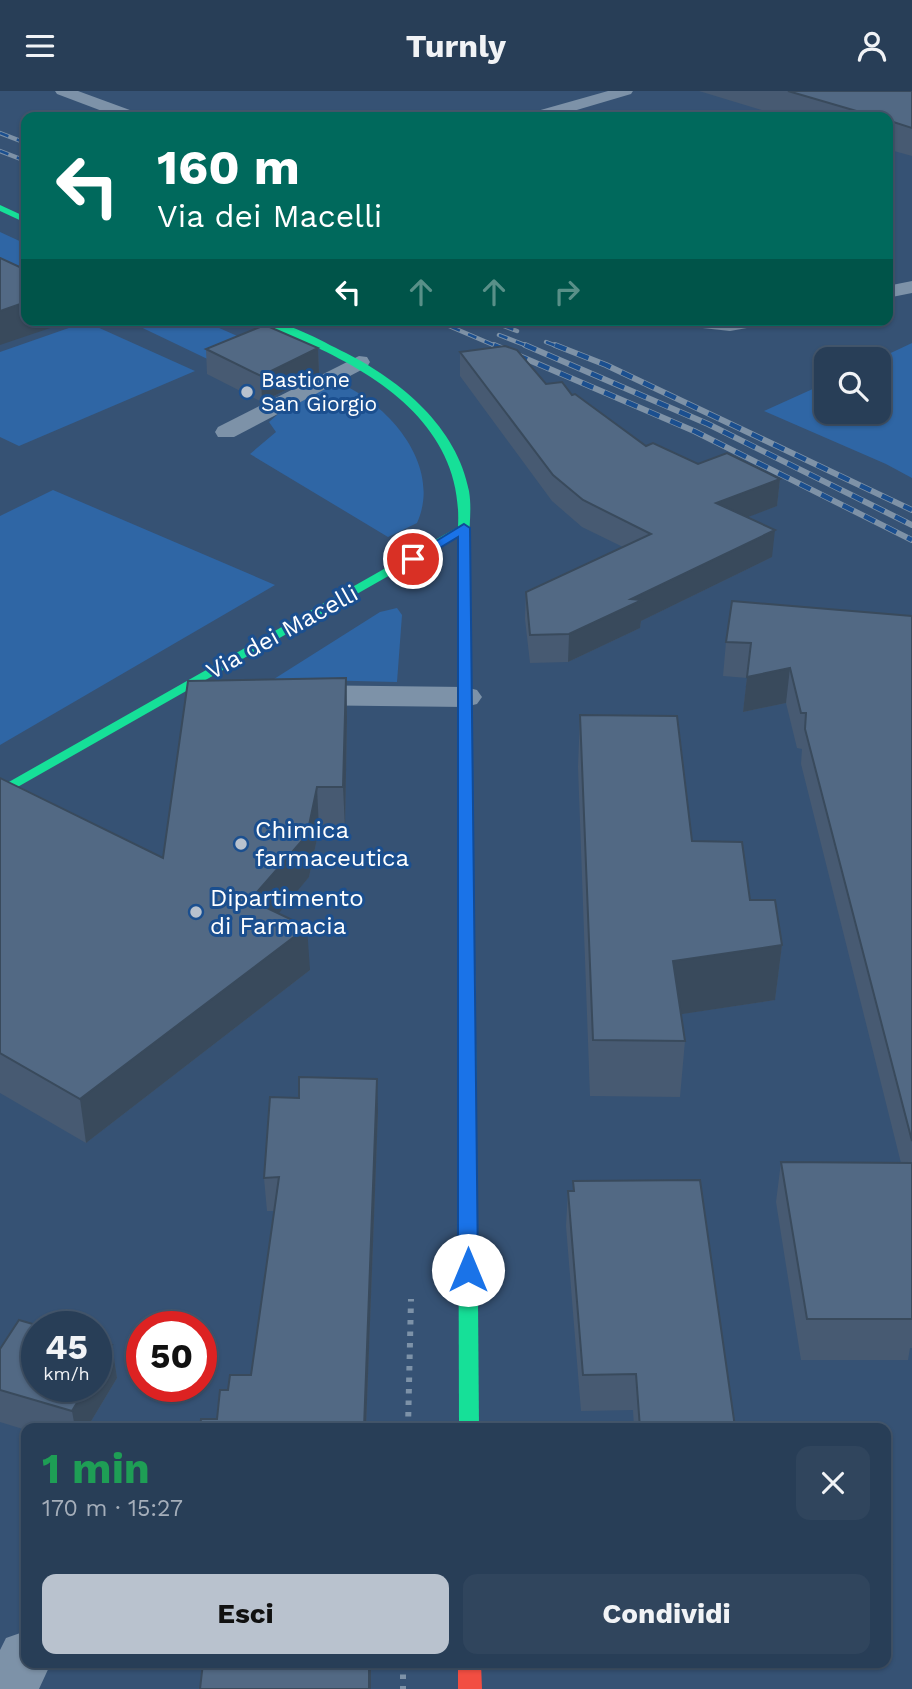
<!DOCTYPE html>
<html lang="it">
<head>
<meta charset="utf-8">
<style>
	body { margin:0; font-family:"Work Sans",sans-serif; background:#30455d; color:#f1f3f6; height:100vh; display:flex; flex-direction:column; font-size:26px; white-space:nowrap }
	* { box-sizing:border-box; margin:0 }
	p { font-size:23px; color:#a5aeba }
	.icon { flex:none; width:38px; height:38px; fill:none; stroke:currentColor; stroke-width:2; stroke-linecap:round; stroke-linejoin:round }
	.map { position:relative; flex:1; overflow:hidden }
	.panel { position:absolute; left:21px; top:1332px; width:870px; height:245px; display:flex; flex-direction:column; background:#283e57; border-radius:14px; box-shadow:0 2px 5px #0004,0 0 0 2px #44576d }
	.panel>* { flex:none }
	.top-card { position:absolute; left:21px; top:21px; width:872px; height:214px; border-radius:14px; box-shadow:0 2px 5px #0004,0 0 0 2px #44576d; background:#00695c; color:#fff; overflow:hidden }
	.fabs { position:absolute; left:814px; top:256px; display:grid; gap:14px }
	.fabs a { display:grid; place-items:center; width:77px; height:77px; border-radius:14px; background:#283e57; box-shadow:0 2px 5px #0004,0 0 0 2px #44576d; font-size:35px }
	.speed { position:absolute; left:21px; top:1220px; display:flex; gap:14px; font-size:35px; font-weight:700; text-align:center }
	.speed>* { display:grid; place-content:center; width:91px; height:91px; border-radius:50%; background:#283e57; box-shadow:0 2px 5px #0004,0 0 0 2px #44576d; line-height:1 }
	.speed small { font-size:18px; font-weight:400 }
	.speed .limit { border:10px solid #d22; background:#fff; color:#111 }
	.pin { position:absolute; display:grid; place-items:center; width:60px; height:60px; color:#fff; margin:-30px; border:4px solid #fff; border-radius:50%; box-shadow:0 2px 7px #0007 }
	.me { position:absolute; width:77px; margin:-38px; rotate:0deg; stroke-linejoin:round; filter:drop-shadow(0 0 5px #0008) }
	.turn { display:flex; align-items:center; gap:24px; height:147px; padding:0 21px; font-size:32px }
	.turn .icon { width:91px; height:91px; stroke-width:2.5 }
	.turn b { display:block; font-size:49px; line-height:60px }
	.lanes { display:flex; align-items:center; height:66px; padding:0 21px; background:#0003; justify-content:center; gap:35px; direction:ltr }
	.lanes .off { opacity:.35 }
	.round { display:grid; place-items:center; flex:none; width:74px; height:74px; border-radius:14px; background:#30455d }
	.summary { display:flex; align-items:center; justify-content:space-between; height:119px; padding:0 21px }
	h1 { font-size:42px; font-weight:700; line-height:52px; color:#1e9e55 }
	.primary-button { display:flex; gap:14px; margin-top:auto; padding:14px 21px }
	.primary-button a { flex:1; height:80px; border-radius:14px; background:#b9c2ce; color:#111; font-size:28px; font-weight:700; line-height:80px; text-align:center }
	.primary-button a+a { background:#30455d; color:#f1f3f6 }
	header { display:flex; justify-content:space-between; align-items:center; height:91px; padding:0 21px; background:#283e57; font-size:32px; font-weight:700 }
	.map>svg:first-child { display:block }
</style>
</head>
<body>
<header><svg class="icon" aria-label="menu" viewBox="0 0 24 24"><path d="M4 6h16M4 12h16M4 18h16"/></svg>Turnly<svg class="icon" aria-label="person" viewBox="0 0 24 24"><circle cx="12" cy="8" r="4"/><path d="M4 21q1-7 8-7t8 7"/></svg></header>
<div class="map">
<svg width="912" height="1598" viewBox="0 0 912 1598">
	<rect width="100%" height="100%" fill="#365274"/>
	<g fill="#2f66a5">
		<path d="M0 141 26 153V182L0 169Z"/>
		<path d="M126 229H201L262 256 220 274Z"/>
		<path d="M86 231 195 280 19 355 0 346V261Z"/>
		<path d="M912 252V387L886 373 764 320 826 292V320H878V268Z"/>
		<path d="M337 291C388 312 443 374 417 432L388 446 250 363 276 341 269 331 278 323Z"/>
		<path d="M53 399 275 494 0 654V425Z"/>
		<path d="M397 517 402 524 397 591 274 588 380 521Z"/>
	</g>
	<g fill="none" stroke-linecap="round" stroke-linejoin="round">
		<g stroke="#7d92a8" stroke-width="6" stroke-dasharray="4.5 7" stroke-linecap="butt">
			<path d="M408 1337 411 1208"/>
			<path d="M403 1572V1598"/>
		</g>
		<g fill="#7d92a8" fill-rule="evenodd">
			<path d="M55 0H78L138 22 140 26H118L57 3Z"/>
			<path d="M608 0H633L631 3 553 26H528L530 22Z"/>
			<path d="M912 190V202L887 207V195Z"/>
			<path d="M674 229H773L770 233 730 240 684 235 677 233Z"/>
			<path d="M359 265 367 266 370 271 367 276 234 346H218L215 341 218 336Z"/>
		</g>
		<g fill="#7d92a8" fill-rule="evenodd">
			<path d="M296 594 465 596 477 599 482 606 477 613 465 616 296 614 284 611 279 604 284 597Z"/>
			<path d="M26 1540V1572H51L39 1598H0V1559L6 1547Z"/>
		</g>
		<g fill="#16e098" fill-rule="evenodd">
			<path d="M0 114 26 126V132L0 120Z"/>
			<path d="M257 229C287 229 319 249 346 262 401 290 457 336 469 400 472 418 469 435 469 453 469 497 471 542 471 586L464 590 457 586V446L0 706V696L458 436C463 346 394 293 320 258 300 249 274 242 257 229Z"/>
			<path d="M467 943 476 949 479 1337H459L458 949Z"/>
		</g>
		<path fill="#ffcf43" fill-rule="evenodd" d="M464 582 471 586 476 949 467 955 458 949 457 586Z"/>
		<path fill="#f24e42" fill-rule="evenodd" d="M458 1572H481L482 1598H458Z"/>
		<defs>
			<g id="rail-far1">
				<path d="M0 42 26 52"/>
				<path d="M0 60 26 70"/>
				<path d="M435 229 498 256"/>
				<path d="M488 229 517 240"/>
				<path d="M499 244 530 256"/>
				<path d="M546 251 559 256"/>
			</g>
			<g id="rail">
				<path d="M494 254 694 340 912 449"/>
				<path d="M525 254 708 333 912 434"/>
				<path d="M555 254 606 274 912 419"/>
			</g>
		</defs>
		<use href="#rail-far1" stroke="#7e92a7" stroke-width="4.5"/>
		<use href="#rail" stroke="#7e92a7" stroke-width="6"/>
		<use href="#rail-far1" stroke="#1b4f8f" stroke-width="2.5" stroke-dasharray="9" stroke-linecap="butt"/>
		<use href="#rail" stroke="#1b4f8f" stroke-width="4.5" stroke-dasharray="12" stroke-linecap="butt"/>
	</g>
	<g fill="#475a72">
		<path d="M699 0H912V65L887 58V26H785Z"/>
		<path d="M318 257 319 282 262 311 207 283 206 258Z"/>
		<path d="M460 261 572 304 646 355 698 373 780 388 777 415 747 426 772 466 641 530 640 537 568 571 530 572 525 528 526 501 623 456 582 436 552 410 460 285Z"/>
		<path d="M912 525V1257H910L908 1269H801L776 1111 781 1071 901 1072 801 673 802 658 797 657 786 612 743 621 747 587 723 585 726 551Z"/>
		<path d="M346 587 347 627 345 737 319 738 309 786 278 822 310 879 86 1052 0 1002V687L163 767Z"/>
		<path d="M580 624 692 750 750 809 782 854 775 909 681 923 685 950 680 1006 590 1005 578 676Z"/>
		<path d="M378 1021 366 1337 217 1328 251 1284 274 1120H267L264 1087Z"/>
		<path d="M573 1090 735 1336 779 1337H634L633 1319 581 1320 566 1135 568 1100H573Z"/>
		<path d="M112 1254 117 1287 87 1337H26V1339L0 1331V1258Z"/>
		<path d="M886 1438 892 1473 886 1507Z"/>
	</g>
	<g fill="#394a5c">
		<path d="M26 211V229L71 230 0 254V220Z"/>
		<path d="M318 257 319 282 262 311 261 285Z"/>
		<path d="M780 388 777 415 714 439 716 412Z"/>
		<path d="M775 439 772 466 641 530 640 537 568 571 569 543 631 508Z"/>
		<path d="M790 577 786 612 743 621 747 586Z"/>
		<path d="M346 587 347 627 345 737 343 696Z"/>
		<path d="M317 696 319 738 309 786 254 852 250 809Z"/>
		<path d="M307 836 310 879 86 1052 80 1008Z"/>
		<path d="M782 854 775 909 669 925 673 870Z"/>
		<path d="M377 988 378 1021 366 1337H364Z"/>
		<path d="M112 1254 117 1287 87 1337H75L72 1320 87 1295H96V1279Z"/>
		<rect x="369" y="1572" width="2" height="26"/>
	</g>
	<g fill="#526984" stroke="#394a5c" stroke-width="2">
		<path d="M788 0H912V37L887 29V26H877Z"/>
		<path d="M0 167 26 179V211L0 220Z"/>
		<path d="M265 234 318 257 261 285 206 258Z"/>
		<path d="M505 255 517 259 546 293 562 291 572 304 575 303 646 355 653 352 698 373 727 362 780 388 716 412 775 439 631 508 642 509 569 543 530 544 526 501 651 443 583 409 553 384 460 261Z"/>
		<path d="M732 510 912 525V1050L805 638 806 622H801L790 577 747 586 751 552 726 551Z"/>
		<path d="M346 587 343 696H317L307 744 250 809 307 836 80 1008 0 962V687L163 767 188 590Z"/>
		<path d="M580 624 677 625 692 750 742 751 750 809H775L782 854 673 870 685 950 593 949Z"/>
		<path d="M299 986 377 988 364 1337H200L201 1328H217L220 1299H228L230 1284H251L279 1086 264 1087 270 1006 299 1007Z"/>
		<path d="M781 1071 912 1072V1228H807Z"/>
		<path d="M700 1089 735 1336H778L779 1337H640L636 1283 583 1284 568 1100H574L573 1090Z"/>
		<path d="M19 1229 43 1236H37V1295H87L72 1320 0 1299V1258Z"/>
		<path d="M96 1250 112 1254 96 1279Z"/>
		<path d="M886 1438 892 1473H886Z"/>
		<path d="M203 1572H369V1598H200Z"/>
	</g>
	<path fill="#1a73e8" stroke="#114b97" stroke-width="2" d="M464 433 470 437 478 1179 475 1184 468 1186 461 1184 458 1179V446L418 470 413 471 407 468Z"/>
	<g fill="#b9c2ce" stroke="#1b4f8f" stroke-width="2.5">
		<circle cx="247" cy="301" r="7"/>
		<circle cx="241" cy="753" r="7"/>
		<circle cx="196" cy="821" r="7"/>
	</g>
	<g text-anchor="middle" stroke-width="6" stroke-linejoin="round" paint-order="stroke">
		<g font-size="21" fill="#fff" stroke="#1b4f8f" text-anchor="start">
			<text x="261" y="296">Bastione<tspan x="261" dy="24">San Giorgio</tspan></text>
		</g>
		<g font-size="24" fill="#fff" stroke="#1b4f8f">
			<text transform="translate(282 541) rotate(-29)" y="8">Via dei Macelli</text>
		</g>
		<g font-size="24" fill="#fff" stroke="#1b4f8f" text-anchor="start">
			<text x="255" y="747">Chimica<tspan x="255" dy="28">farmaceutica</tspan></text>
			<text x="210" y="815">Dipartimento<tspan x="210" dy="28">di Farmacia</tspan></text>
		</g>
	</g>
</svg>
<div class="fabs">
<a><svg class="icon" aria-label="search" viewBox="0 0 24 24"><circle cx="10" cy="10" r="6"/><path d="M15 15l6 6"/></svg></a>
</div>
<div class="speed"><div>45<small>km/h</small></div><div class="limit">50</div></div>
<div class="pin" style="left:413px;top:468px;background:#d93025"><svg class="icon" aria-label="arrive" viewBox="0 0 24 24"><path d="M6 21V4h12l-3 4 3 4H6"/></svg></div>
<svg class="me" style="left:468px;top:1179px" viewBox="-20 -20 40 40"><circle r="19" fill="#fff"/><path d="M0-13L10 11 0 6-10 11z" fill="#1a73e8"/></svg>
<div class="top-card">
<div class="turn"><svg class="icon" aria-label="left" viewBox="0 0 24 24"><path d="M17 20v-9H6M10 6l-5 5 5 5"/></svg><div><b>160 m</b>Via dei Macelli</div></div>
<div class="lanes"><svg class="icon" aria-label="left" viewBox="0 0 24 24"><path d="M17 20v-9H6M10 6l-5 5 5 5"/></svg><svg class="icon off" aria-label="ahead" viewBox="0 0 24 24"><path d="M12 20V5M6 11l6-6 6 6"/></svg><svg class="icon off" aria-label="ahead" viewBox="0 0 24 24"><path d="M12 20V5M6 11l6-6 6 6"/></svg><svg class="icon off" aria-label="right" viewBox="0 0 24 24"><path d="M7 20v-9h11M14 6l5 5-5 5"/></svg></div>
</div>
<section class="panel">
<div class="summary"><div><h1>1 min</h1><p>170 m · 15:27</p></div><a class="round"><svg class="icon" aria-label="close" viewBox="0 0 24 24"><path d="M6 6l12 12M18 6L6 18"/></svg></a></div>
<div class="primary-button"><a>Esci</a><a>Condividi</a></div>
</section>
</div>
</body>
</html>
